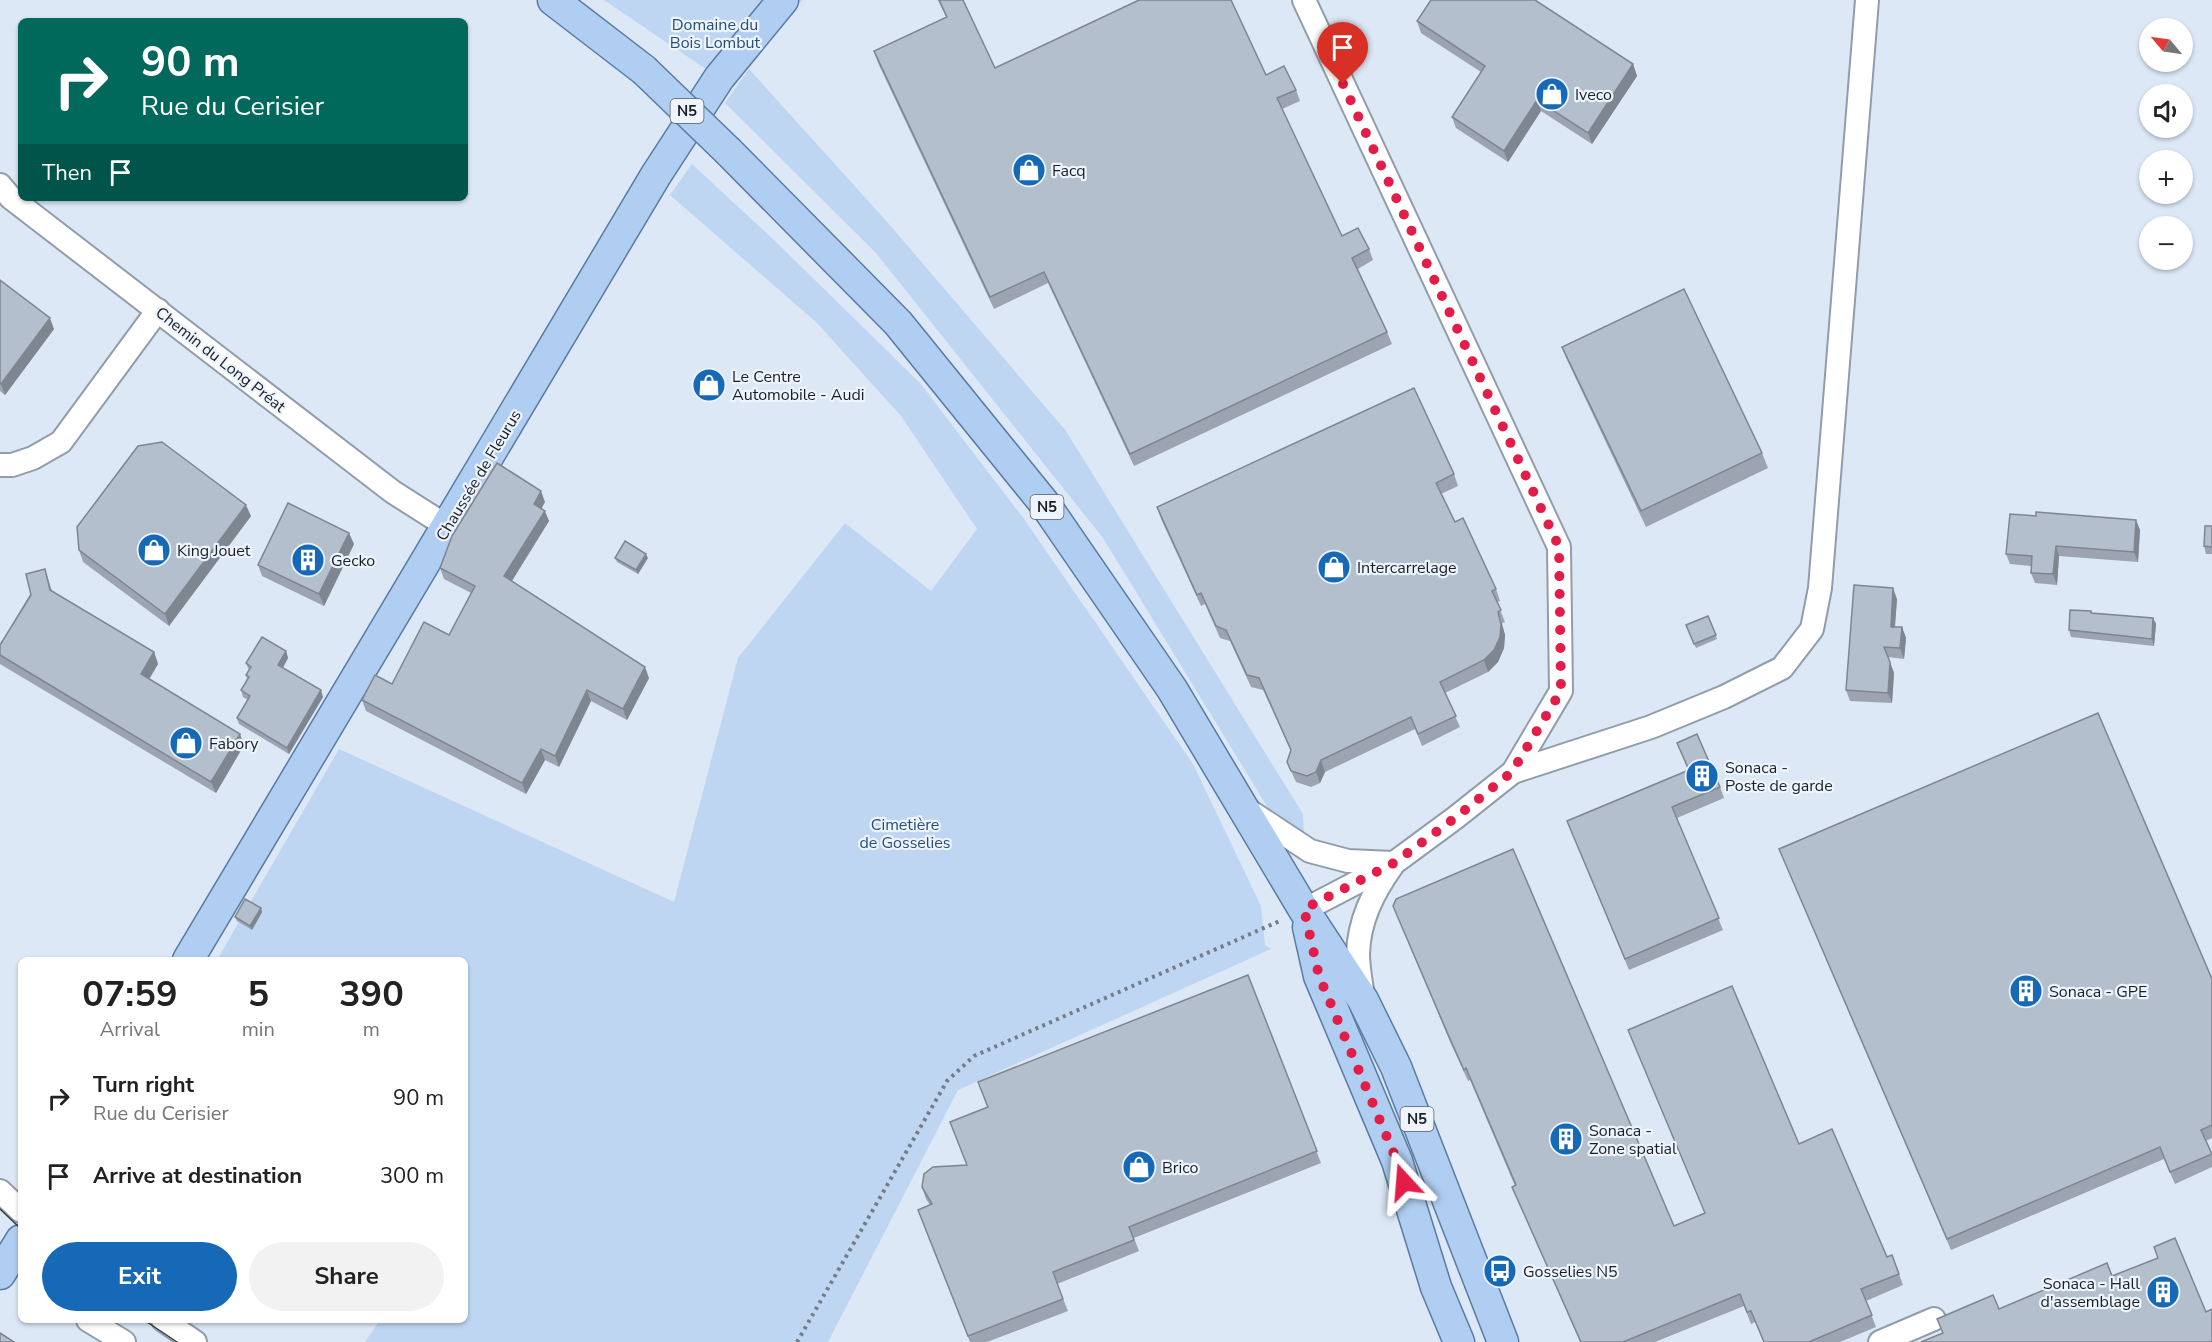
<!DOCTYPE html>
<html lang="en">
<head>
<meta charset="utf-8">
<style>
	body { margin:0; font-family:"Nunito Sans",sans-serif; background:#f2f2f2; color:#222; height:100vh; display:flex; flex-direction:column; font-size:22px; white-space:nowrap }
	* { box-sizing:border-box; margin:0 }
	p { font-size:20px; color:#767676 }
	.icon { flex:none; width:33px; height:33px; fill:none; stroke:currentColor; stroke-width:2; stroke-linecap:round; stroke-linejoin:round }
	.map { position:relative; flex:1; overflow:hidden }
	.sheet { position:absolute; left:18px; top:957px; width:450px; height:366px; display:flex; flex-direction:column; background:#fff; border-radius:9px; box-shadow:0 2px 4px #0004 }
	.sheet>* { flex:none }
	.guide { position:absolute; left:18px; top:18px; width:450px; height:183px; border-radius:9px; box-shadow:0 2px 4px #0004; background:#00695c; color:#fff; overflow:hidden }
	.needle { width:39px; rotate:299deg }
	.controls { position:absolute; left:2139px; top:18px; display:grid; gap:12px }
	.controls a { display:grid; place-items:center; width:54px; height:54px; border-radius:50%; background:#fff; box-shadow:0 2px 4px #0004; font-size:30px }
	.pin { position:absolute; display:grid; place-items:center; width:51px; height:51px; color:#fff; margin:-62px -26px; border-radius:50% 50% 50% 0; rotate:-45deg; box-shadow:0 0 6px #0007 }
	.pin .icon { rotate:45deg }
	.me { position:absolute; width:66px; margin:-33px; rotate:341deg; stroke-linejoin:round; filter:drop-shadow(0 0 4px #0008) }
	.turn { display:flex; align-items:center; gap:21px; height:126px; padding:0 24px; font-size:27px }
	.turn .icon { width:78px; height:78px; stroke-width:2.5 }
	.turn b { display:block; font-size:42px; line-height:51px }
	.then { display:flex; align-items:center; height:57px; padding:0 24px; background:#0003; gap:12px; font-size:22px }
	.eta { display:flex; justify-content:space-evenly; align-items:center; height:102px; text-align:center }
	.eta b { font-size:36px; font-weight:700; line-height:42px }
	.primary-button { display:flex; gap:12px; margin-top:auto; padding:12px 24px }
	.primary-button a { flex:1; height:69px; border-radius:36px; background:#1569b7; color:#fff; font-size:24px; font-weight:700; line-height:69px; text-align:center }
	.primary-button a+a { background:#f2f2f2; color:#222 }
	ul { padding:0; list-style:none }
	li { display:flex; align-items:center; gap:18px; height:78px; padding:0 24px }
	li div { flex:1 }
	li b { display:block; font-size:22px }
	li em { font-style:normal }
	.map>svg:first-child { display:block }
</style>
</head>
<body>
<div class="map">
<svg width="2212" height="1342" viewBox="0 0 2212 1342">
	<rect width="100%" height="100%" fill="#dce8f6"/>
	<g fill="#bed6f2">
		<path d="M604 0H803L719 78Z"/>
		<path d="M749 69 889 224 1066 431 1303 814 1304 834H1284L1103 538 876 253 725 103Z"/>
		<path d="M692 164 776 242 920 383 1024 519 1193 764 1261 906 1265 945 1271 949 958 1090 828 1342H365L380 1320H465V960H217L339 749 674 902 738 658 845 523 931 591 977 529 901 416 817 323 670 195Z"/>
	</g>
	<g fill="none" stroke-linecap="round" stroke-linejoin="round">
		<defs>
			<g id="minor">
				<path d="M0 185 11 198 393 492 448 527"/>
				<path d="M0 465H12L33 458 61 442 158 310"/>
				<path d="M1513 772 1651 727 1724 697 1782 668 1812 629 1820 588 1867 0"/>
				<path d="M1245 808 1310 851 1348 861 1393 863"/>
				<path d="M1304 910 1394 863 1455 818 1513 772 1561 691 1559 547 1304 0"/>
				<path d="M1363 996C1361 982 1358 968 1358 954 1359 920 1373 893 1392 866"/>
				<path d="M0 1191 21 1211"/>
				<path d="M88 1320 124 1342"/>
				<path d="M163 1320 195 1342"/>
				<path d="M1880 1342 1934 1319"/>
			</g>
			<g id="major">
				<path d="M553 0 644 70"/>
				<path d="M729 152 898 323 1044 503 1172 689 1304 910 1363 1000 1396 1067 1503 1342"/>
				<path d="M1308 927 1319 976 1397 1161 1436 1287 1459 1342"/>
				<path d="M188 960 656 175 719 78 783 0"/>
				<path d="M0 1274 21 1240"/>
			</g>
		</defs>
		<use href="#minor" stroke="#929daa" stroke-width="26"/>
		<use href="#major" stroke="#597ba3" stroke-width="33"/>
		<path stroke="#747c85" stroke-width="4" stroke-dasharray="3 4.5" stroke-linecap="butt" d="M797 1342 947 1081 974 1056 1282 920"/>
		<use href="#minor" stroke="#fff" stroke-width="22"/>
		<use href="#major" stroke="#afcef1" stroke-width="30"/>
		<g stroke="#3a3f45" stroke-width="1.5">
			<path d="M0 1209 21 1229"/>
			<path d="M144 1320 177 1342"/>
		</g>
		<defs>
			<path id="major-bridge" d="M644 70 729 152"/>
		</defs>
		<use href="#major-bridge" stroke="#597ba3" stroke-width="33" stroke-linecap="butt"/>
		<use href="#major-bridge" stroke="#afcef1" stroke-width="30"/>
	</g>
	<g fill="#9ba4b0">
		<path d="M938 0H963L995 68 1266 75 1296 90 1300 101 1282 109 1342 236 1369 249 1373 260 1358 269 1387 332 1392 344 1134 466 1048 283 994 309 878 63 874 51 946 17Z"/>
		<path d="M1417 21 1633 64 1637 76 1592 144 1541 111 1508 162 1456 128 1452 117 1481 72 1421 33Z"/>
		<path d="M0 280 54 329 5 395 0 391Z"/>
		<path d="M1562 347 1762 453 1768 468 1646 527 1568 362Z"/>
		<path d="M1454 474 1458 486 1441 494 1455 522 1496 589 1500 601 1497 602 1505 622 1502 623 1505 635 1504 648 1498 662 1488 672 1445 693 1460 727 1422 746 1415 729 1325 772 1320 783 1311 787 1296 782 1287 762 1291 751 1263 690 1251 687 1230 641 1220 638 1205 604 1201 606 1161 519 1157 507Z"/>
		<path d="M545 502 541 508 549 521 512 581 649 678 627 720 591 701 559 767 545 760 526 794 366 711 362 700 392 684 449 635 471 593 444 579 440 568Z"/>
		<path d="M251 516 169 626 83 562 79 550Z"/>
		<path d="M2036 516 2136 520 2140 530 2138 562 2059 556 2057 585 2035 583 2031 573V566L2010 564 2006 554Z"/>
		<path d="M2212 526V554H2206L2204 546Z"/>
		<path d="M354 544 324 606 262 576 258 565Z"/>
		<path d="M615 558H648L638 574 617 562Z"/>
		<path d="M45 569 52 591 154 652 158 664 149 679 244 745 216 793 0 664V645Z"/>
		<path d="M1897 599 1895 627H1902L1906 638 1904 659 1888 657 1894 673 1892 703 1850 701 1846 690Z"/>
		<path d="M2091 611 2092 613 2153 618 2156 624 2154 646 2071 637 2069 630Z"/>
		<path d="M1708 616 1717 639 1696 648 1686 625Z"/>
		<path d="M286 651 288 658 283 668 323 697 289 754 239 724 237 718 248 700 243 697 241 690 247 679 246 675 249 670 246 663Z"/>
		<path d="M1677 743 1720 787 1724 798 1677 818 1723 930 1629 970 1567 821 1688 770Z"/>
		<path d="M1779 849 2212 979V1138L2206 1141 2212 1153V1167L2175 1184 2164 1159 1951 1250Z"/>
		<path d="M1393 906 1674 1226 1705 1213 1628 1030 1799 1144 1887 1257 1899 1274 1903 1285 1866 1301 1876 1327 1840 1342H1764L1755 1322 1751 1324 1744 1306 1655 1342H1580L1517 1198 1512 1187 1515 1186 1470 1080 1468 1081 1451 1044Z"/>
		<path d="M262 912 252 930 237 921 235 917Z"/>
		<path d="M1248 975 1321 1163 1134 1238 1139 1251 1057 1284 1068 1311 987 1342H970L922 1221 930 1205 926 1199 922 1187 966 1165 987 1107 978 1082Z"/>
	</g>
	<g fill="#7e8690">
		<path d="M1633 64 1637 76 1592 144 1588 133Z"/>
		<path d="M1537 100 1541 111 1508 162 1504 151Z"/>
		<path d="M50 318 54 329 5 395 1 384Z"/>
		<path d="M541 491 545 502 538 515 534 504Z"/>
		<path d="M246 505 251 516 169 626 165 614Z"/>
		<path d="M545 511 549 521 508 587 504 576Z"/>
		<path d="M2136 520 2140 530 2138 562 2134 552Z"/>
		<path d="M349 533 354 544 324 606 319 594Z"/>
		<path d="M2056 546 2059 556 2057 585 2053 574Z"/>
		<path d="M646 554 648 558 638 574 636 570Z"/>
		<path d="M1893 588 1897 599 1894 637 1891 627Z"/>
		<path d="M1498 612 1505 635 1504 648 1498 662 1488 672 1484 660Z"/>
		<path d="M2153 618 2156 624 2154 646 2152 639Z"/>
		<path d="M1902 627 1906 638 1904 659 1900 648Z"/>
		<path d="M286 651 288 658 280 672 278 665Z"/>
		<path d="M154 652 158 664 145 686 141 674Z"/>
		<path d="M1890 662 1894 673 1892 703 1888 693Z"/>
		<path d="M645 667 649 678 627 720 623 709Z"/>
		<path d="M321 690 323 697 289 754 287 748Z"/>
		<path d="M587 690 591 701 559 767 555 756Z"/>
		<path d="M240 734 244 745 216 793 211 782Z"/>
		<path d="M541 749 545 760 526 794 522 783Z"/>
		<path d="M1321 760 1325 772 1320 783 1316 772Z"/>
		<path d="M261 908 262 912 252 930 250 926Z"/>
	</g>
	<g fill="#b4bfcd" stroke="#7e8690" stroke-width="1.5">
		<path d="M939 0H963L995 68 1139 0H1231L1266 75 1284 66 1296 90 1277 98 1342 236 1358 228 1369 249 1352 258 1387 332 1130 454 1044 272 990 297 874 51 947 17Z"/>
		<path d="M1431 0H1535L1633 64 1588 133 1537 100 1504 151 1452 117 1485 66 1417 21Z"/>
		<path d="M0 280 50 318 1 384 0 383Z"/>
		<path d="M1684 289 1762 453 1641 511 1562 347Z"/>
		<path d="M1414 388 1454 474 1436 483 1455 522 1463 518 1496 589 1492 591 1501 610 1498 612 1501 624 1500 637 1494 650 1484 660 1440 682 1456 716 1418 734 1411 717 1321 760 1316 772 1307 776 1291 771 1287 762 1291 750 1259 678 1247 675 1226 630 1216 626 1201 593 1197 595 1157 507Z"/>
		<path d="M162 442 246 505 165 614 79 550 77 527 138 446Z"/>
		<path d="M497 463 541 491 534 504 545 511 504 576 645 667 623 709 587 690 555 756 541 749 522 783 362 700 375 675 392 684 424 622 449 635 475 586 440 568 452 536Z"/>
		<path d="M288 503 349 533 319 594 258 565Z"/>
		<path d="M2036 512 2136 520 2134 552 2056 546 2053 574 2031 573 2032 556 2006 554 2010 514 2036 516Z"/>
		<path d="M2205 526H2212V547L2204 546Z"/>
		<path d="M625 541 646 554 636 570 615 558Z"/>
		<path d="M45 569 50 590 154 652 141 674 240 734 211 782 0 655V645L31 595 26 574Z"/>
		<path d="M1854 585 1893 588 1891 627H1902L1900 648 1884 647 1890 662 1888 693 1846 690Z"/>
		<path d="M2070 610 2091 611V613L2153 618 2152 639 2069 630Z"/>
		<path d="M1708 616 1716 635 1694 644 1686 625Z"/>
		<path d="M262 637 286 651 278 665 321 690 287 748 237 718 250 696 241 690 249 677 246 675 251 667 246 663Z"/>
		<path d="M2098 713 2212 979V1125L2201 1130 2212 1154 2170 1172 2160 1147 1947 1239 1779 849Z"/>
		<path d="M1697 734 1720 787 1672 807 1719 918 1625 959 1567 821 1689 770 1677 743Z"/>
		<path d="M1513 849 1674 1226 1705 1213 1628 1030 1732 986 1799 1144 1832 1129 1887 1257 1892 1255 1899 1274 1861 1289 1872 1315 1809 1342H1764L1751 1311 1747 1312 1740 1294 1623 1342H1581L1512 1187 1516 1185 1466 1068 1464 1070 1447 1032 1393 906 1396 899Z"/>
		<path d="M245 899 261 908 250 926 235 917Z"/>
		<path d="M1248 975 1317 1151 1129 1227 1134 1240 1053 1272 1063 1299 968 1336 918 1210 932 1204 922 1187 924 1174 933 1167 967 1165 950 1122 988 1107 978 1082Z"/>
		<path d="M2175 1238 2206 1312 2212 1309V1342H1921L1943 1333 1937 1319 1993 1295 1999 1309 2107 1263 2112 1276 2158 1258 2154 1247Z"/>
		<path d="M0 1333 14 1342H0Z"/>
	</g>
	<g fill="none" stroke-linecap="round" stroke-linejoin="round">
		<path stroke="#e11d48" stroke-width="10" stroke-dasharray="0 18" d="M1343 84 1559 547 1561 691 1512 772 1455 818 1394 863 1304 909 1319 976 1397 1161 1404 1182"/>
	</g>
	<defs>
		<symbol id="shop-disc" viewBox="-11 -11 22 22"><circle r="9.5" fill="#1569b7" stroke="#edf4fd"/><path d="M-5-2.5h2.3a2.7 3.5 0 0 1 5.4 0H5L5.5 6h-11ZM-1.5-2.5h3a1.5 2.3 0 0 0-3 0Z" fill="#fff"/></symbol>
		<symbol id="building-disc" viewBox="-11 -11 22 22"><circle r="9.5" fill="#1569b7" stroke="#edf4fd"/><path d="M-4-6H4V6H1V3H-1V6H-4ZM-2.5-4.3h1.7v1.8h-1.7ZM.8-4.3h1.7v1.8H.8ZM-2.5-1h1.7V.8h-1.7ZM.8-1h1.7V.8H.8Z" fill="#fff"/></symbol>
		<symbol id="bus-disc" viewBox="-11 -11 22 22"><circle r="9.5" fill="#1569b7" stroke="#edf4fd"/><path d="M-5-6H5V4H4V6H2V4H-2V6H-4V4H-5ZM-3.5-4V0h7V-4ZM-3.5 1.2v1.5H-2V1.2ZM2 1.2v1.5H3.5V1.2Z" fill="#fff"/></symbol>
	</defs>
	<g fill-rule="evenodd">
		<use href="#shop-disc" x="1533" y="75" width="38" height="38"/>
		<use href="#shop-disc" x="1010" y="151" width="38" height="38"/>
		<use href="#shop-disc" x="690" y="366" width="38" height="38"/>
		<use href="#shop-disc" x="135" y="531" width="38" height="38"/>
		<use href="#building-disc" x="289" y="541" width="38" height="38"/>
		<use href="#shop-disc" x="1315" y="548" width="38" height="38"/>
		<use href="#shop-disc" x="167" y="724" width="38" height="38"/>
		<use href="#building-disc" x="1683" y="757" width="38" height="38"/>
		<use href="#building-disc" x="2007" y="972" width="38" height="38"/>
		<use href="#building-disc" x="1547" y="1120" width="38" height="38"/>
		<use href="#shop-disc" x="1120" y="1148" width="38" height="38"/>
		<use href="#bus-disc" x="1481" y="1252" width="38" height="38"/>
		<use href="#building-disc" x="2144" y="1273" width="38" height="38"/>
	</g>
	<g text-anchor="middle" stroke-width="4.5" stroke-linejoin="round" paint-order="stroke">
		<g fill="#edf4fd" stroke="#5a5f65" stroke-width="1.5">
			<rect x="670.5" y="99" width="33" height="24" rx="4.5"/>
			<rect x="1030.5" y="495" width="33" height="24" rx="4.5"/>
			<rect x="1400.5" y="1107" width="33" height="24" rx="4.5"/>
		</g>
		<g font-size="15" font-weight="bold" fill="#1b1f24">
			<text x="687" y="116">N5</text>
			<text x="1047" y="512">N5</text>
			<text x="1417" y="1124">N5</text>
		</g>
		<g font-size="16" fill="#274e79" stroke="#edf4fd">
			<text x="715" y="30">Domaine du<tspan x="715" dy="18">Bois Lombut</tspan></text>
			<text x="905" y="830">Cimetière<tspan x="905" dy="18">de Gosselies</tspan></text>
		</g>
		<g font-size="16" fill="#1b1f24" stroke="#edf4fd" text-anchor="start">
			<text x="1575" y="100">Iveco</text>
			<text x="1052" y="176">Facq</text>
			<text x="732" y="382">Le Centre<tspan x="732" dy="18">Automobile - Audi</tspan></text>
			<text x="177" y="556">King Jouet</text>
			<text x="331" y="566">Gecko</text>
			<text x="1357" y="573">Intercarrelage</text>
			<text x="209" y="749">Fabory</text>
			<text x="1725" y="773">Sonaca -<tspan x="1725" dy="18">Poste de garde</tspan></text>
			<text x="2049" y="997">Sonaca - GPE</text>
			<text x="1589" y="1136">Sonaca -<tspan x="1589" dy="18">Zone spatial</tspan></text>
			<text x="1162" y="1173">Brico</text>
			<text x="1523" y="1277">Gosselies N5</text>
			<text x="2140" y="1289" text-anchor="end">Sonaca - Hall<tspan x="2140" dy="18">d'assemblage</tspan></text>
		</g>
		<g font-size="16" fill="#1b1f24" stroke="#edf4fd">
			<text transform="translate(221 359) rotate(38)" y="6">Chemin du Long Préat</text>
			<text transform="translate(478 475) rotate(-59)" y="6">Chaussée de Fleurus</text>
		</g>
	</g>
</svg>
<div class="controls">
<a><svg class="needle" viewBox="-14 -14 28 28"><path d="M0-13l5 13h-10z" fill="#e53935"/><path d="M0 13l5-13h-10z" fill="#767676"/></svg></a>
<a><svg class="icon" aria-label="sound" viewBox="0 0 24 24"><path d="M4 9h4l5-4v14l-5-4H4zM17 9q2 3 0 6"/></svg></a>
<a>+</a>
<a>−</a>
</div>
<div class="pin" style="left:1343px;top:84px;background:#d93025"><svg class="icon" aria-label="arrive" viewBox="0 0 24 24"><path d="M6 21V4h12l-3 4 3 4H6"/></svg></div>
<svg class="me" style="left:1404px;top:1182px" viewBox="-20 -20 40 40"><path d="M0-17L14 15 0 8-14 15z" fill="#e11d48" stroke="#fff" stroke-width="4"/></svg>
<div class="guide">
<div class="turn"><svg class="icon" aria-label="right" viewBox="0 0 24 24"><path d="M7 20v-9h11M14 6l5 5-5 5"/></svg><div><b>90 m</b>Rue du Cerisier</div></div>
<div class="then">Then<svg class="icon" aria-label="arrive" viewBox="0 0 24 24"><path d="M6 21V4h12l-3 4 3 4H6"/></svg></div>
</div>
<section class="sheet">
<div class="eta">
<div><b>07:59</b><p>Arrival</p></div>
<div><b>5</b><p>min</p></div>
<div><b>390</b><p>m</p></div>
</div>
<ul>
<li><svg class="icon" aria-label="right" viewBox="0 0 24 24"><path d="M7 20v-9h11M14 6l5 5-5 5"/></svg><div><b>Turn right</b><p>Rue du Cerisier</p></div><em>90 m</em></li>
<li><svg class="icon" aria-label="arrive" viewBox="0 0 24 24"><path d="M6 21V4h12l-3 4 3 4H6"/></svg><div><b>Arrive at destination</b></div><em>300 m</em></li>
</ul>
<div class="primary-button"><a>Exit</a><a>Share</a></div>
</section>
</div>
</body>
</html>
